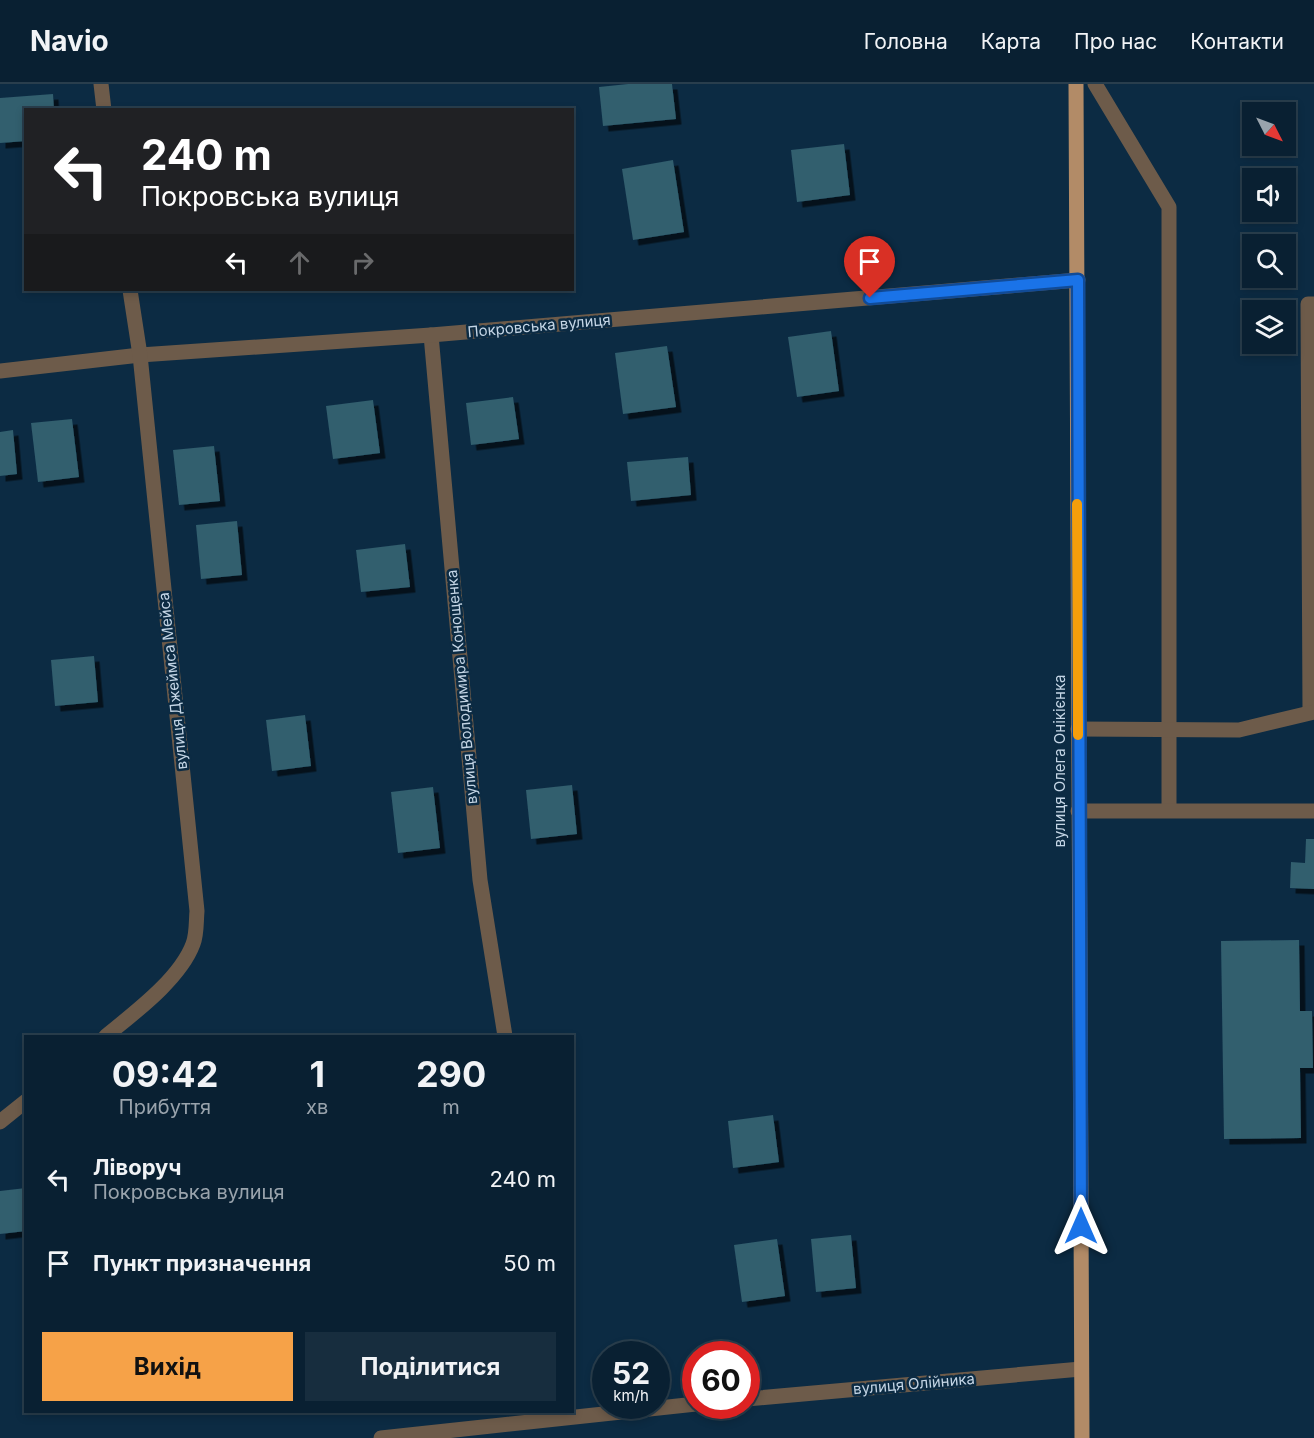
<!DOCTYPE html>
<html lang="uk">
<head>
<meta charset="utf-8">
<style>
	body { margin:0; font-family:Inter,sans-serif; background:#172d3e; color:#f1f3f6; height:100vh; display:flex; flex-direction:column; font-size:22px; white-space:nowrap }
	* { box-sizing:border-box; margin:0 }
	p { font-size:20px; color:#99a3ac }
	.icon { flex:none; width:33px; height:33px; fill:none; stroke:currentColor; stroke-width:2; stroke-linecap:round; stroke-linejoin:round }
	.map { position:relative; flex:1; overflow:hidden }
	.drawer { position:absolute; left:24px; top:951px; width:550px; height:378px; display:flex; flex-direction:column; background:#092032; border-radius:0px; box-shadow:0 3px 9px #0003,0 0 0 2px #293e4d }
	.drawer>* { flex:none }
	.hud { position:absolute; left:24px; top:24px; width:550px; height:183px; border-radius:0px; box-shadow:0 3px 9px #0003,0 0 0 2px #293e4d; background:#202124; color:#fff; overflow:hidden }
	.needle { width:39px; rotate:132deg }
	.tools { position:absolute; left:1242px; top:18px; display:grid; gap:12px }
	.tools a { display:grid; place-items:center; width:54px; height:54px; border-radius:0px; background:#092032; box-shadow:0 3px 9px #0003,0 0 0 2px #293e4d; font-size:30px }
	.speed { position:absolute; left:592px; top:1257px; display:flex; gap:12px; font-size:30px; font-weight:700; text-align:center }
	.speed>* { display:grid; place-content:center; width:78px; height:78px; border-radius:50%; background:#092032; box-shadow:0 3px 9px #0003,0 0 0 2px #293e4d; line-height:1 }
	.speed small { font-size:15px; font-weight:400 }
	.speed .limit { border:9px solid #d22; background:#fff; color:#111 }
	.pin { position:absolute; display:grid; place-items:center; width:51px; height:51px; color:#fff; margin:-62px -26px; border-radius:50% 50% 50% 0; rotate:-45deg; box-shadow:0 0 6px #0007 }
	.pin .icon { rotate:45deg }
	.me { position:absolute; width:66px; margin:-33px; rotate:0deg; stroke-linejoin:round; filter:drop-shadow(0 0 4px #0008) }
	.turn { display:flex; align-items:center; gap:21px; height:126px; padding:0 18px; font-size:27px }
	.turn .icon { width:78px; height:78px; stroke-width:2.5 }
	.turn b { display:block; font-size:42px; line-height:51px }
	.lanes { display:flex; align-items:center; height:57px; padding:0 18px; background:#0003; justify-content:center; gap:30px; direction:ltr }
	.lanes .off { opacity:.35 }
	.eta { display:flex; justify-content:space-evenly; align-items:center; height:102px; text-align:center }
	.eta b { font-size:36px; font-weight:700; line-height:42px }
	.action { display:flex; gap:12px; margin-top:auto; padding:12px 18px }
	.action a { flex:1; height:69px; border-radius:0px; background:#f6a248; color:#111; font-size:24px; font-weight:700; line-height:69px; text-align:center }
	.action a+a { background:#172d3e; color:#f1f3f6 }
	ul { padding:0; list-style:none }
	li { display:flex; align-items:center; gap:18px; height:84px; padding:0 18px }
	li div { flex:1 }
	li b { display:block; font-size:22px }
	li em { font-style:normal }
	header { display:flex; align-items:center; gap:36px; box-sizing:border-box; height:84px; padding:0 30px; background:#092032; border-bottom:2px solid #293e4d }
	header strong { font-size:28px }
	nav { display:flex; gap:33px; margin-inline-start:auto; font-size:21px }
	.map>svg:first-child { display:block }
</style>
</head>
<body>
<header>
<strong>Navio</strong>
<nav><a>Головна</a><a>Карта</a><a>Про нас</a><a>Контакти</a></nav>
</header>
<div class="map">
<svg width="1314" height="1354" viewBox="0 0 1314 1354">
	<defs>
		<filter id="shadow"><feDropShadow dx="5.5" dy="5.5" stdDeviation="0" flood-color="#0009"/></filter>
	</defs>
	<rect width="100%" height="100%" fill="#0c2b43"/>
	<g fill="#315e6e" filter="url(#shadow)">
		<path d="M628 0H672L676 35 603 42 599 3Z"/>
		<path d="M53 10 54 26H26V57L0 59V14Z"/>
		<path d="M844 60 850 111 797 118 791 66Z"/>
		<path d="M673 76 684 148 633 156 622 85Z"/>
		<path d="M22 163H26V189H24Z"/>
		<path d="M831 247 839 307 797 313 788 253Z"/>
		<path d="M667 262 676 323 623 330 615 269Z"/>
		<path d="M513 313 519 355 471 361 466 319Z"/>
		<path d="M373 316 380 369 333 375 326 322Z"/>
		<path d="M72 335 79 393 38 398 31 339Z"/>
		<path d="M13 346 17 390 0 392V348Z"/>
		<path d="M214 362 220 417 179 421 173 366Z"/>
		<path d="M688 373 691 411 631 417 627 378Z"/>
		<path d="M237 437 242 491 201 495 196 441Z"/>
		<path d="M405 460 410 503 361 508 356 466Z"/>
		<path d="M94 572 98 618 55 622 51 576Z"/>
		<path d="M305 631 311 682 272 687 266 636Z"/>
		<path d="M572 701 577 750 531 755 526 706Z"/>
		<path d="M433 703 440 764 398 769 391 708Z"/>
		<path d="M1306 755H1314V805L1290 804 1291 778 1305 779Z"/>
		<path d="M1299 856 1300 927H1312L1313 984H1300L1301 1054 1224 1055 1221 857Z"/>
		<path d="M773 1031 779 1078 733 1084 728 1037Z"/>
		<path d="M26 1104V1147L0 1150V1107Z"/>
		<path d="M851 1151 856 1204 816 1208 811 1155Z"/>
		<path d="M777 1155 785 1212 742 1218 734 1161Z"/>
	</g>
	<g fill="none" stroke-linecap="round" stroke-linejoin="round">
		<g stroke="#6d5b4a" stroke-width="15">
			<path d="M1095 0 1169 123V725"/>
			<path d="M1310 628 1308 220H1314"/>
			<path d="M1078 645 1239 646 1314 628"/>
			<path d="M1078 727H1314"/>
		</g>
		<g stroke="#6d5b4a" stroke-width="15">
			<path d="M101 0 104 26"/>
			<path d="M431 251 480 796 505 952"/>
			<path d="M0 287 140 271 431 251 1078 196"/>
			<path d="M106 952C134 929 180 895 193 860 197 850 196 837 197 827L140 271 130 206"/>
			<path d="M0 1038 26 1017"/>
			<path d="M747 1315 1081 1285"/>
			<path d="M381 1354 696 1320"/>
		</g>
		<path stroke="#b28b67" stroke-width="15" d="M1076 0 1082 1354"/>
	</g>
	<g fill="none" stroke-linecap="round" stroke-linejoin="round">
		<defs>
			<path id="route" d="M870 214 1078 196 1081 1142"/>
		</defs>
		<use href="#route" stroke="#114b97" stroke-width="15"/>
		<use href="#route" stroke="#1a73e8" stroke-width="10"/>
		<path stroke="#f59e0b" stroke-width="10" d="M1077 420 1078 651"/>
	</g>
	<g text-anchor="middle" stroke-width="5" stroke-linejoin="round" paint-order="stroke">
		<g font-size="15" fill="#c4d5e5" stroke="#0c2b43">
			<text transform="translate(539 242) rotate(-5)" y="5">Покровська вулиця</text>
			<text transform="translate(173 597) rotate(-96)" y="5">вулиця Джеймса Мейса</text>
			<text transform="translate(462 603) rotate(-95)" y="5">вулиця Володимира Конощенка</text>
			<text transform="translate(1060 677) rotate(-90)" y="5">вулиця Олега Онікієнка</text>
			<text transform="translate(914 1300) rotate(-5)" y="5">вулиця Олійника</text>
		</g>
	</g>
</svg>
<div class="tools">
<a><svg class="needle" viewBox="-14 -14 28 28"><path d="M0-13l5 13h-10z" fill="#e53935"/><path d="M0 13l5-13h-10z" fill="#99a3ac"/></svg></a>
<a><svg class="icon" aria-label="sound" viewBox="0 0 24 24"><path d="M4 9h4l5-4v14l-5-4H4zM17 9q2 3 0 6"/></svg></a>
<a><svg class="icon" aria-label="search" viewBox="0 0 24 24"><circle cx="10" cy="10" r="6"/><path d="M15 15l6 6"/></svg></a>
<a><svg class="icon" aria-label="layers" viewBox="0 0 24 24"><path d="M12 4l9 5-9 5-9-5zM3 14l9 5 9-5"/></svg></a>
</div>
<div class="speed"><div>52<small>km/h</small></div><div class="limit">60</div></div>
<div class="pin" style="left:870px;top:214px;background:#d93025"><svg class="icon" aria-label="arrive" viewBox="0 0 24 24"><path d="M6 21V4h12l-3 4 3 4H6"/></svg></div>
<svg class="me" style="left:1081px;top:1142px" viewBox="-20 -20 40 40"><path d="M0-17L14 15 0 8-14 15z" fill="#1a73e8" stroke="#fff" stroke-width="4"/></svg>
<div class="hud">
<div class="turn"><svg class="icon" aria-label="left" viewBox="0 0 24 24"><path d="M17 20v-9H6M10 6l-5 5 5 5"/></svg><div><b>240 m</b>Покровська вулиця</div></div>
<div class="lanes"><svg class="icon" aria-label="left" viewBox="0 0 24 24"><path d="M17 20v-9H6M10 6l-5 5 5 5"/></svg><svg class="icon off" aria-label="ahead" viewBox="0 0 24 24"><path d="M12 20V5M6 11l6-6 6 6"/></svg><svg class="icon off" aria-label="right" viewBox="0 0 24 24"><path d="M7 20v-9h11M14 6l5 5-5 5"/></svg></div>
</div>
<section class="drawer">
<div class="eta">
<div><b>09:42</b><p>Прибуття</p></div>
<div><b>1</b><p>хв</p></div>
<div><b>290</b><p>m</p></div>
</div>
<ul>
<li><svg class="icon" aria-label="left" viewBox="0 0 24 24"><path d="M17 20v-9H6M10 6l-5 5 5 5"/></svg><div><b>Ліворуч</b><p>Покровська вулиця</p></div><em>240 m</em></li>
<li><svg class="icon" aria-label="arrive" viewBox="0 0 24 24"><path d="M6 21V4h12l-3 4 3 4H6"/></svg><div><b>Пункт призначення</b></div><em>50 m</em></li>
</ul>
<div class="action"><a>Вихід</a><a>Поділитися</a></div>
</section>
</div>
</body>
</html>
